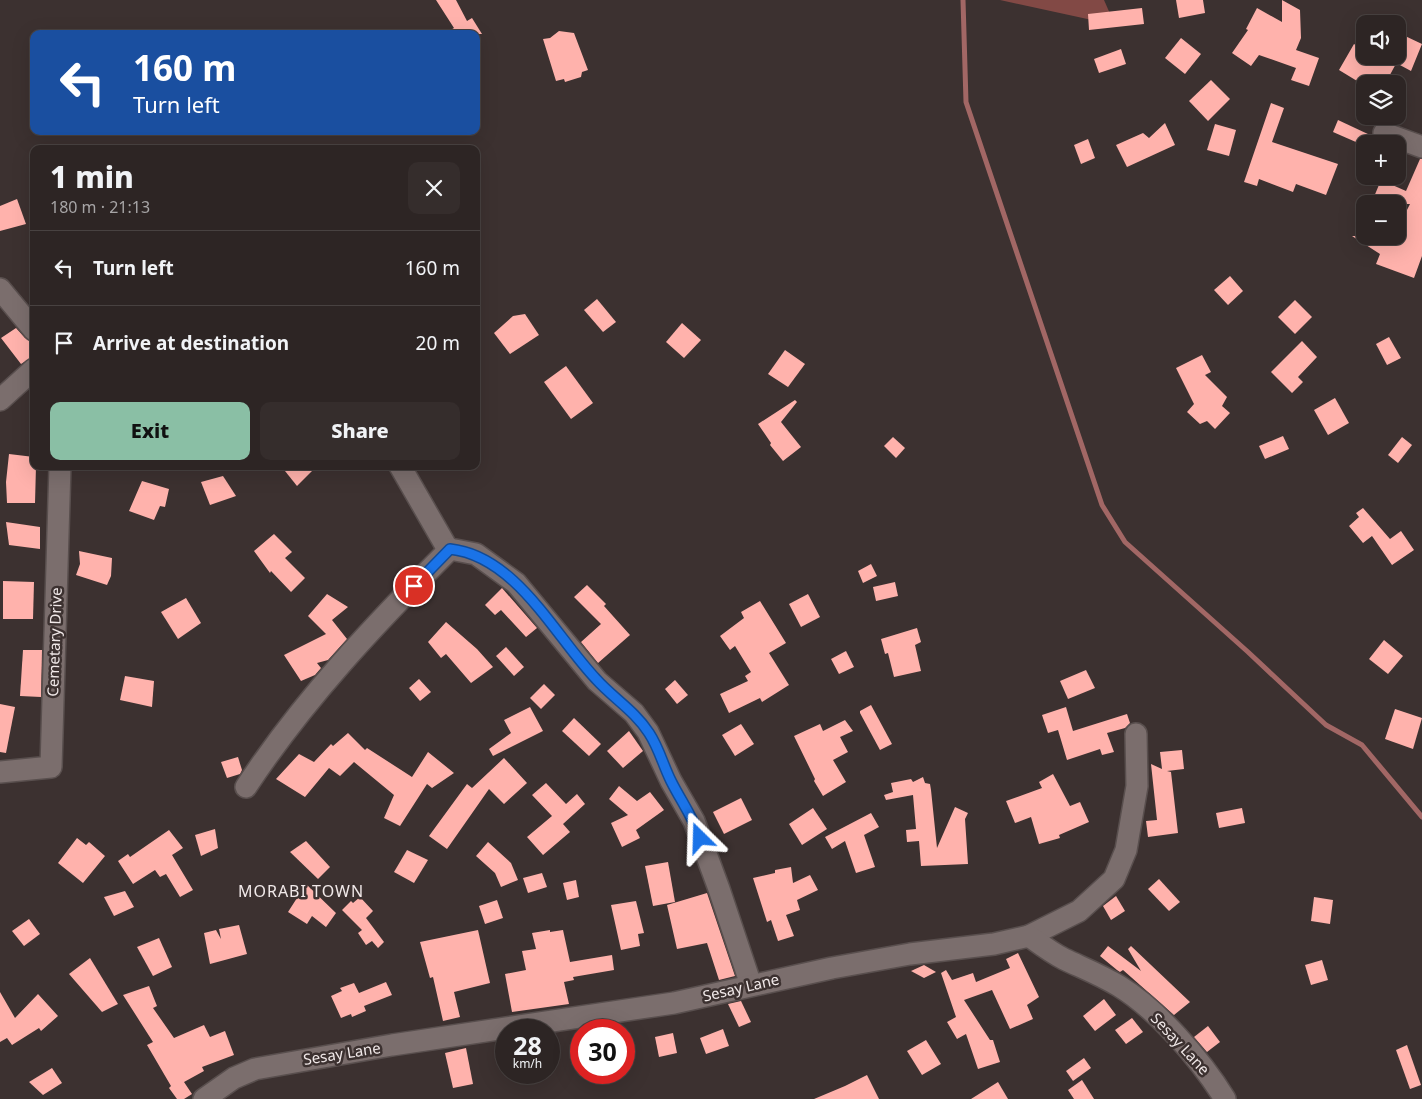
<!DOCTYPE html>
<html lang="en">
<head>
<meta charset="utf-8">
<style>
	body { margin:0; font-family:"Noto Sans",sans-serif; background:#352d2c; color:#f1f3f6; height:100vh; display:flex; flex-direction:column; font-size:19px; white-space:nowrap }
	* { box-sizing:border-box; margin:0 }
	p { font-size:16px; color:#a7a5a6 }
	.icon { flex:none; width:28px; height:28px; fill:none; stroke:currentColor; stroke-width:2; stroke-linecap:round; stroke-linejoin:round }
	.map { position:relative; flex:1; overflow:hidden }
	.side { position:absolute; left:30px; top:145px; width:450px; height:325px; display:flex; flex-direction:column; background:#2d2524; border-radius:10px; box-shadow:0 5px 20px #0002,0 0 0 1px #484241 }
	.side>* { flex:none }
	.banner { position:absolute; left:30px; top:30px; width:450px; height:105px; border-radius:10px; box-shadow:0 5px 20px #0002,0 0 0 1px #484241; background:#1a4fa0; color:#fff; overflow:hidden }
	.buttons { position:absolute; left:1356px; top:15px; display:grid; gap:10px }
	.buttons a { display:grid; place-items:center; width:50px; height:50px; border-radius:10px; background:#2d2524; box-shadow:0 5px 20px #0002,0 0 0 1px #484241; font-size:25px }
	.speed { position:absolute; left:495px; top:1019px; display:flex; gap:10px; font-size:25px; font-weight:700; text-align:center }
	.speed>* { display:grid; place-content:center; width:65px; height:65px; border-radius:50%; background:#2d2524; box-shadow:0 5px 20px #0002,0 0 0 1px #484241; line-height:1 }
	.speed small { font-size:12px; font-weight:400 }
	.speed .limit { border:8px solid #d22; background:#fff; color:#111 }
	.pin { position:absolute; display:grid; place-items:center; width:42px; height:42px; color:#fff; margin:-21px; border:2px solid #fff; border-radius:50%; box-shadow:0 1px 5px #0007 }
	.me { position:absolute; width:55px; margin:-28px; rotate:338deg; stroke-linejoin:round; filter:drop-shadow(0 0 4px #0008) }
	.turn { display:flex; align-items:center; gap:18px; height:105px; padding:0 20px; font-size:22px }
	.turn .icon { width:65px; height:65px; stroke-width:2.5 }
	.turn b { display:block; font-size:35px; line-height:42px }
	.round { display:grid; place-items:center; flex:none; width:52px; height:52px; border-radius:10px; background:#352d2c }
	.summary { display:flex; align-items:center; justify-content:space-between; height:85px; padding:0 20px }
	h1 { font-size:30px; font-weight:800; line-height:38px }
	.button { display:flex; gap:10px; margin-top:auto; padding:10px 20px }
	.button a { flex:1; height:58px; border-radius:10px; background:#8abfa5; color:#111; font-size:20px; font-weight:800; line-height:58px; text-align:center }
	.button a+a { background:#352d2c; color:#f1f3f6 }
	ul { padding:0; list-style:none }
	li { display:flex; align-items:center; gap:15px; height:75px; padding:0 20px; border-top:1px solid #484241 }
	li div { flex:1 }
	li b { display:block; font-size:19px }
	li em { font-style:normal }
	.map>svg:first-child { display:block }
</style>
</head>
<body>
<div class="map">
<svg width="1422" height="1099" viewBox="0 0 1422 1099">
	<rect width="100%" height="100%" fill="#3c3130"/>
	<path fill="#824945" d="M1000 0H1104L1115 25Z"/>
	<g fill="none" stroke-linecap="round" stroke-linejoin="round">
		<path stroke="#a26765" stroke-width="5" d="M963 0 966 102 1102 505 1125 542 1248 652 1326 725 1362 745 1422 817"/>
	</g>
	<g fill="#ffb2ac">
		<path d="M436 0H456L467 21 472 18 482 34H444L454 28Z"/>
		<path d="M1176 0H1203L1205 13 1179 18Z"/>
		<path d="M1282 0 1300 10 1301 38 1296 50 1319 58 1309 86 1291 80 1296 68 1259 55 1251 66 1232 53 1248 30 1246 29 1257 8 1282 22Z"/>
		<path d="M1142 8 1144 24 1089 30 1088 14Z"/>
		<path d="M559 31 574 33 588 70 582 72 581 77 565 82 564 79 556 81 543 39 550 38Z"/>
		<path d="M1403 35 1422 44 1411 71 1398 64V60L1385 84H1362L1339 70 1354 44 1365 51V56H1398V47Z"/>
		<path d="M1181 38 1201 54 1185 74 1165 58Z"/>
		<path d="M1121 49 1126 64 1099 73 1094 59Z"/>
		<path d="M1211 80 1230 99 1208 121 1189 101Z"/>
		<path d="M1271 103 1284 108 1272 142 1338 164 1326 195 1296 184 1293 192 1259 179 1257 186 1244 182Z"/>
		<path d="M1338 120 1370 135 1365 146 1333 132Z"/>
		<path d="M1165 123 1175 145 1127 167 1116 145 1143 133 1149 138Z"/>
		<path d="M1215 124 1236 130 1229 156 1207 150Z"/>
		<path d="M1088 139 1095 158 1081 164 1074 145Z"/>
		<path d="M1420 159H1422V256L1414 278 1376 264 1380 254 1352 236H1398V228L1410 204H1371L1381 180 1406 191Z"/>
		<path d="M17 199 26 224 0 231V206Z"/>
		<path d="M1230 276 1243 291 1228 305 1214 290Z"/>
		<path d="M597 299 616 322 603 332 584 310Z"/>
		<path d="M1295 300 1312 317 1295 334 1278 317Z"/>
		<path d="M525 314 539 335 510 354 494 333 513 316Z"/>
		<path d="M682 323 701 340 684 358 666 342Z"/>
		<path d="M16 328 25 338 34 342V356L21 364 1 338Z"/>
		<path d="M1389 337 1401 358 1387 365 1376 344Z"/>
		<path d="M1302 341 1317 357 1298 377 1303 382 1292 393 1271 372Z"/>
		<path d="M785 350 805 364 788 387 768 374Z"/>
		<path d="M1202 355 1211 372 1205 375 1227 397 1222 406 1230 413 1215 429 1207 421 1200 424 1187 412 1194 404 1176 368Z"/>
		<path d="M566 366 593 403 571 419 544 382Z"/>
		<path d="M1335 398 1349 423 1328 435 1314 410Z"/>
		<path d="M795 400 797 402 781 422 801 447 783 461 770 445 771 443 758 424Z"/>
		<path d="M1283 436 1289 449 1265 459 1259 446Z"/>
		<path d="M893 437 905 448 896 458 884 446Z"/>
		<path d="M1402 437 1412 445 1398 463 1388 455Z"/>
		<path d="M9 454 34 457V466H36L35 503H7L6 482Z"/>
		<path d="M281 466H317L297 486Z"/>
		<path d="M223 476 236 496 210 505 201 482Z"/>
		<path d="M142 481 169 489 165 507 160 506 154 520 129 511Z"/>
		<path d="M1363 508 1390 539 1401 531 1414 550 1392 565 1372 536 1363 543 1349 526 1359 517 1356 513Z"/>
		<path d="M6 522 40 527V549L9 545Z"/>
		<path d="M274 534 292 552 285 558 305 578 291 592 271 571 270 573 254 551Z"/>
		<path d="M79 551 112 558 111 576 107 585 76 575 80 564Z"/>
		<path d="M871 564 877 576 863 583 858 571Z"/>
		<path d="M3 581 34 582 33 619H3Z"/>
		<path d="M895 582 898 596 876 601 873 587Z"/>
		<path d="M587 585 606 604 604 606 630 635 598 663 581 642 601 624 574 597Z"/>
		<path d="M502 588 537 628 526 637 501 610 495 615 485 605Z"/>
		<path d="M327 594 348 607 332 620 347 639 328 660 317 663 321 668 315 675 301 681 284 655 326 634 308 616Z"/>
		<path d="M808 594 820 617 801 627 789 604Z"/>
		<path d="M186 598 201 623 178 639 161 612Z"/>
		<path d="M760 601 786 643 769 653 789 685 762 702 760 698 729 713 720 694 748 681 745 676 751 672 735 646 730 650 720 636 744 618 741 612Z"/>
		<path d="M446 622 477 649 493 667 471 683 446 654 441 658 428 642Z"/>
		<path d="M917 628 921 642 915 645 921 671 894 677 888 653 885 654 881 639Z"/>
		<path d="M1384 640 1403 656 1388 674 1369 659Z"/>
		<path d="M506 647 524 667 514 676 496 656Z"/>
		<path d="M23 650H42L41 697 20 696Z"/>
		<path d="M846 651 854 667 839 674 831 659Z"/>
		<path d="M1086 670 1095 688 1068 699 1060 681Z"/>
		<path d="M125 676 154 681 152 707 120 700Z"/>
		<path d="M419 679 431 692 420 701 409 688Z"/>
		<path d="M675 680 688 695 677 704 665 689Z"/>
		<path d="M544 684 555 695 541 709 530 698Z"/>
		<path d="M0 704 15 707 6 753 0 752Z"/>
		<path d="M871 705 892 744 880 750 860 713V711Z"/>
		<path d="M530 707 543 731 493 756 489 749 511 733 504 720Z"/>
		<path d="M1066 707 1073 731 1127 714 1130 723 1125 728 1107 733 1114 752 1102 755 1100 749 1067 760 1058 730 1048 733 1042 715Z"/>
		<path d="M1395 709 1422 718 1413 749 1385 739Z"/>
		<path d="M574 718 601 744 589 756 562 731Z"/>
		<path d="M845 720 853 731 840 737 848 752 833 760 846 782 823 796 814 781 815 779 794 736 820 724 823 731Z"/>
		<path d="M741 724 754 744 735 756 722 735Z"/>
		<path d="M629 731 643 751 623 768 607 751Z"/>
		<path d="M348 733 365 750 367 748 412 777 428 752 454 773 432 788 427 784 400 826 384 818 394 795 354 762 340 776 329 768 305 797 276 779 299 754 314 762 331 744 333 746Z"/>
		<path d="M1182 750 1184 769 1167 771 1171 772 1178 833 1148 837 1146 821 1157 820 1151 764 1162 769 1160 752Z"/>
		<path d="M238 757 242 770 240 774 227 778 221 762Z"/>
		<path d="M504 758 527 783 504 804 489 789 447 849 429 836 467 784 472 788Z"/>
		<path d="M1053 774 1070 806 1080 802 1089 822 1059 835 1060 838 1039 844 1031 817 1015 823 1006 801 1042 788 1039 782Z"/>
		<path d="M923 777 925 783 930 784 931 790 937 848 955 807 968 813 965 819 968 864 921 866 919 841 907 842 906 830 916 829 913 795 886 800 884 795 893 792 891 783 911 779 913 782Z"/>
		<path d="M546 783 566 804 577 794 585 804 563 824 570 832 543 855 527 837 552 816 532 795Z"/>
		<path d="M619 786 637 801 650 792 664 810 636 830 640 838 622 847 611 823 628 815 609 799Z"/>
		<path d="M741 798 752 820 724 834 713 812Z"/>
		<path d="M813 808 827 829 802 845 789 824Z"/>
		<path d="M1242 808 1245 823 1219 828 1216 813Z"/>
		<path d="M871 813 879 827 864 835 875 867 856 873 845 841 832 849 825 837Z"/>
		<path d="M215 829 218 848 201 856 195 835Z"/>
		<path d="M169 830 183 848 172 855 193 890 180 897 166 874 160 877 155 870 133 884 118 861 128 854 130 857Z"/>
		<path d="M77 838 86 845 89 842 105 856 83 883 58 863Z"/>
		<path d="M306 841 330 867 318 879 290 852Z"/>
		<path d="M488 842 511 863 518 880 501 887 495 873 476 856Z"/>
		<path d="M407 850 428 860 414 883 394 872Z"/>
		<path d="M668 862 675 902 653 906 645 866Z"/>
		<path d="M791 867 793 883 810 875 818 890 797 900 800 910 786 915 794 936 778 941 771 920 767 922 753 878 775 873V870Z"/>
		<path d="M542 873 547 887 528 893 523 878Z"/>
		<path d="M1159 879 1180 902 1169 911 1148 889Z"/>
		<path d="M576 880 579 897 567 900 563 883Z"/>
		<path d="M306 884 336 913 326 927 312 916 307 924 288 912Z"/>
		<path d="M125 891 134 907 114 916 104 897Z"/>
		<path d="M707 893 735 976 719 980 707 943 677 949 667 905Z"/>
		<path d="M1116 896 1125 911 1111 920 1103 906Z"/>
		<path d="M360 897 373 911 366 918 384 942 378 948 372 941 366 945 358 933 362 930 342 910 351 901 353 903Z"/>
		<path d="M1314 897 1333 900 1330 924 1311 921Z"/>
		<path d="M497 900 503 918 485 924 479 906Z"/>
		<path d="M636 901 644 933 638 934 640 946 621 950 611 905Z"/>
		<path d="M29 919 40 934 24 946 12 931Z"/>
		<path d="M239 925 247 954 210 964 204 933 216 930 221 939 219 929Z"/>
		<path d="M478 930 490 983 454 992 460 1017 443 1021 433 977 430 978 420 942Z"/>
		<path d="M550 930V932L563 930 570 962 612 955 614 970 573 977 574 980 564 982 569 1004 512 1012 505 974 526 970 522 951 536 949 532 933Z"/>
		<path d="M159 938 172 967 153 976 137 947Z"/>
		<path d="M1108 946 1141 971 1128 949 1131 946 1190 1002 1174 1015 1123 970 1120 972 1117 970 1100 956Z"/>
		<path d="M1018 953 1039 997 1027 1005 1033 1019 1010 1029 992 990 964 1000 990 1040H993L1000 1062 978 1069 966 1034 957 1039 947 1022 956 1017 941 973 946 970 952 980 973 973 976 982 1010 968 1006 959Z"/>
		<path d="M90 958 118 1004 102 1012 69 974Z"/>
		<path d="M1322 960 1328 980 1311 985 1305 965Z"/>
		<path d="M924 965 936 972 924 978 911 971Z"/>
		<path d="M386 982 392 995 364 1006 366 1011 352 1017 351 1014 341 1018 331 996 342 991 340 988 354 983 359 993Z"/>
		<path d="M149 986 157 1006 153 1008 174 1038 204 1025 210 1037 225 1031 234 1055 202 1067 204 1071 184 1082 192 1094 184 1099H177L169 1088 171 1086 147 1045 153 1042 123 995Z"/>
		<path d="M0 992 15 1018 38 994 58 1016 41 1031 39 1028 12 1045 7 1038 0 1042Z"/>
		<path d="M1104 999 1116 1015 1095 1031 1083 1016Z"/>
		<path d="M741 1001 751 1022 739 1027 728 1004Z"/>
		<path d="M1132 1018 1143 1032 1126 1044 1115 1030Z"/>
		<path d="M1208 1026 1220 1042 1207 1052 1194 1037Z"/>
		<path d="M723 1029 729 1046 706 1054 700 1038Z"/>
		<path d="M673 1033 677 1053 659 1057 655 1037Z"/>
		<path d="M926 1040 941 1064 922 1075 907 1051Z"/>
		<path d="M1407 1045 1421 1085 1410 1089 1396 1050Z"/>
		<path d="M466 1048 473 1084 453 1088 445 1053Z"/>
		<path d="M1084 1058 1091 1068 1073 1081 1066 1071Z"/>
		<path d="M52 1068 62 1083 43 1095 29 1082Z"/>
		<path d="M867 1075 879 1099H814L845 1086Z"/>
		<path d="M1082 1080 1094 1099H1074L1068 1090Z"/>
		<path d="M998 1082 1008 1099H971Z"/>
	</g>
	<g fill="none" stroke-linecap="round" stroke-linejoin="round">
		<defs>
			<g id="minor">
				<path d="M1384 133 1422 147"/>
				<path d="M0 289 34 330"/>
				<path d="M0 400 34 369"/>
				<path d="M400 466 446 546 450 549 476 554 516 583 597 681 634 713 648 732 671 781 694 821 719 889 751 985"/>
				<path d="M0 772 51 767 60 466"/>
				<path d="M246 787C304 699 376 623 450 549"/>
				<path d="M1029 936 1079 911 1114 879 1126 850 1137 786 1136 734"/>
				<path d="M204 1099 234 1078 255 1069 392 1045 674 1003 832 968 910 954 994 944 1029 936C1040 944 1052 953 1064 959 1083 968 1101 975 1119 986 1158 1010 1201 1060 1225 1099"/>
			</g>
		</defs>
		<use href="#minor" stroke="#594f4e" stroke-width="24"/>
		<use href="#minor" stroke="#7b6e6d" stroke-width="21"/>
	</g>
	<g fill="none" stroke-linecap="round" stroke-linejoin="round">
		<defs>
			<path id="route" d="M414 586 450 549C516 556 555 636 596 679 613 698 635 711 649 733 659 748 663 765 671 781 681 801 693 817 700 838"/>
		</defs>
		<use href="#route" stroke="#114b97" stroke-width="12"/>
		<use href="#route" stroke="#1a73e8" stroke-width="9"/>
	</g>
	<g text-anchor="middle" stroke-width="5" stroke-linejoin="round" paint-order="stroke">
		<g font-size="15" fill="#f1e9e9" stroke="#3c3130">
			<text transform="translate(55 642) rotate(-88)" y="5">Cemetary Drive</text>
			<text transform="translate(741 988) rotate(-13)" y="5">Sesay Lane</text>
			<text transform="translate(1180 1044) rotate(47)" y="5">Sesay Lane</text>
			<text transform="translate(342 1054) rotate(-9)" y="5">Sesay Lane</text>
		</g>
		<g font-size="16" letter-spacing="1" fill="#f1e9e9" stroke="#3c3130">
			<text x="301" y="897">MORABI TOWN</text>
		</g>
	</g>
</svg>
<div class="buttons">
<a><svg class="icon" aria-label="sound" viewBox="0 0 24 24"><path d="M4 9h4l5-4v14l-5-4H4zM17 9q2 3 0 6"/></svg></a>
<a><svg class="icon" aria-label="layers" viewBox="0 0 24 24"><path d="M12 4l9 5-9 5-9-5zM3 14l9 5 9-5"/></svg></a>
<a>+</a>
<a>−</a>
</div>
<div class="speed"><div>28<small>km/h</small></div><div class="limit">30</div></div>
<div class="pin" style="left:414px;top:586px;background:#d93025"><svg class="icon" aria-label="arrive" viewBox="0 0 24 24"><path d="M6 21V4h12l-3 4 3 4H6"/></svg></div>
<svg class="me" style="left:700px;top:838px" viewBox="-20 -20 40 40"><path d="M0-17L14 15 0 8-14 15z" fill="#1a73e8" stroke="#fff" stroke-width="4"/></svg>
<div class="banner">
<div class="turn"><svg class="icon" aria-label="left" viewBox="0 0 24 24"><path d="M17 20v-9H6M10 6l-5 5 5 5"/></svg><div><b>160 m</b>Turn left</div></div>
</div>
<section class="side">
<div class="summary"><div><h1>1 min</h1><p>180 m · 21:13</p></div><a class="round"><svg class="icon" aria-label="close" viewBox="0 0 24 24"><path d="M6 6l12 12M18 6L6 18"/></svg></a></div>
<ul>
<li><svg class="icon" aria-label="left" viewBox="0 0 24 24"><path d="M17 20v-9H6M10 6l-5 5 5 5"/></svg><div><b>Turn left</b></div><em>160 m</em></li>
<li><svg class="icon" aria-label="arrive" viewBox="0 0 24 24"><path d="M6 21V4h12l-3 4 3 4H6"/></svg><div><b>Arrive at destination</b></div><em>20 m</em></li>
</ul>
<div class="button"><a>Exit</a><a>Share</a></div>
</section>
</div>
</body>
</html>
